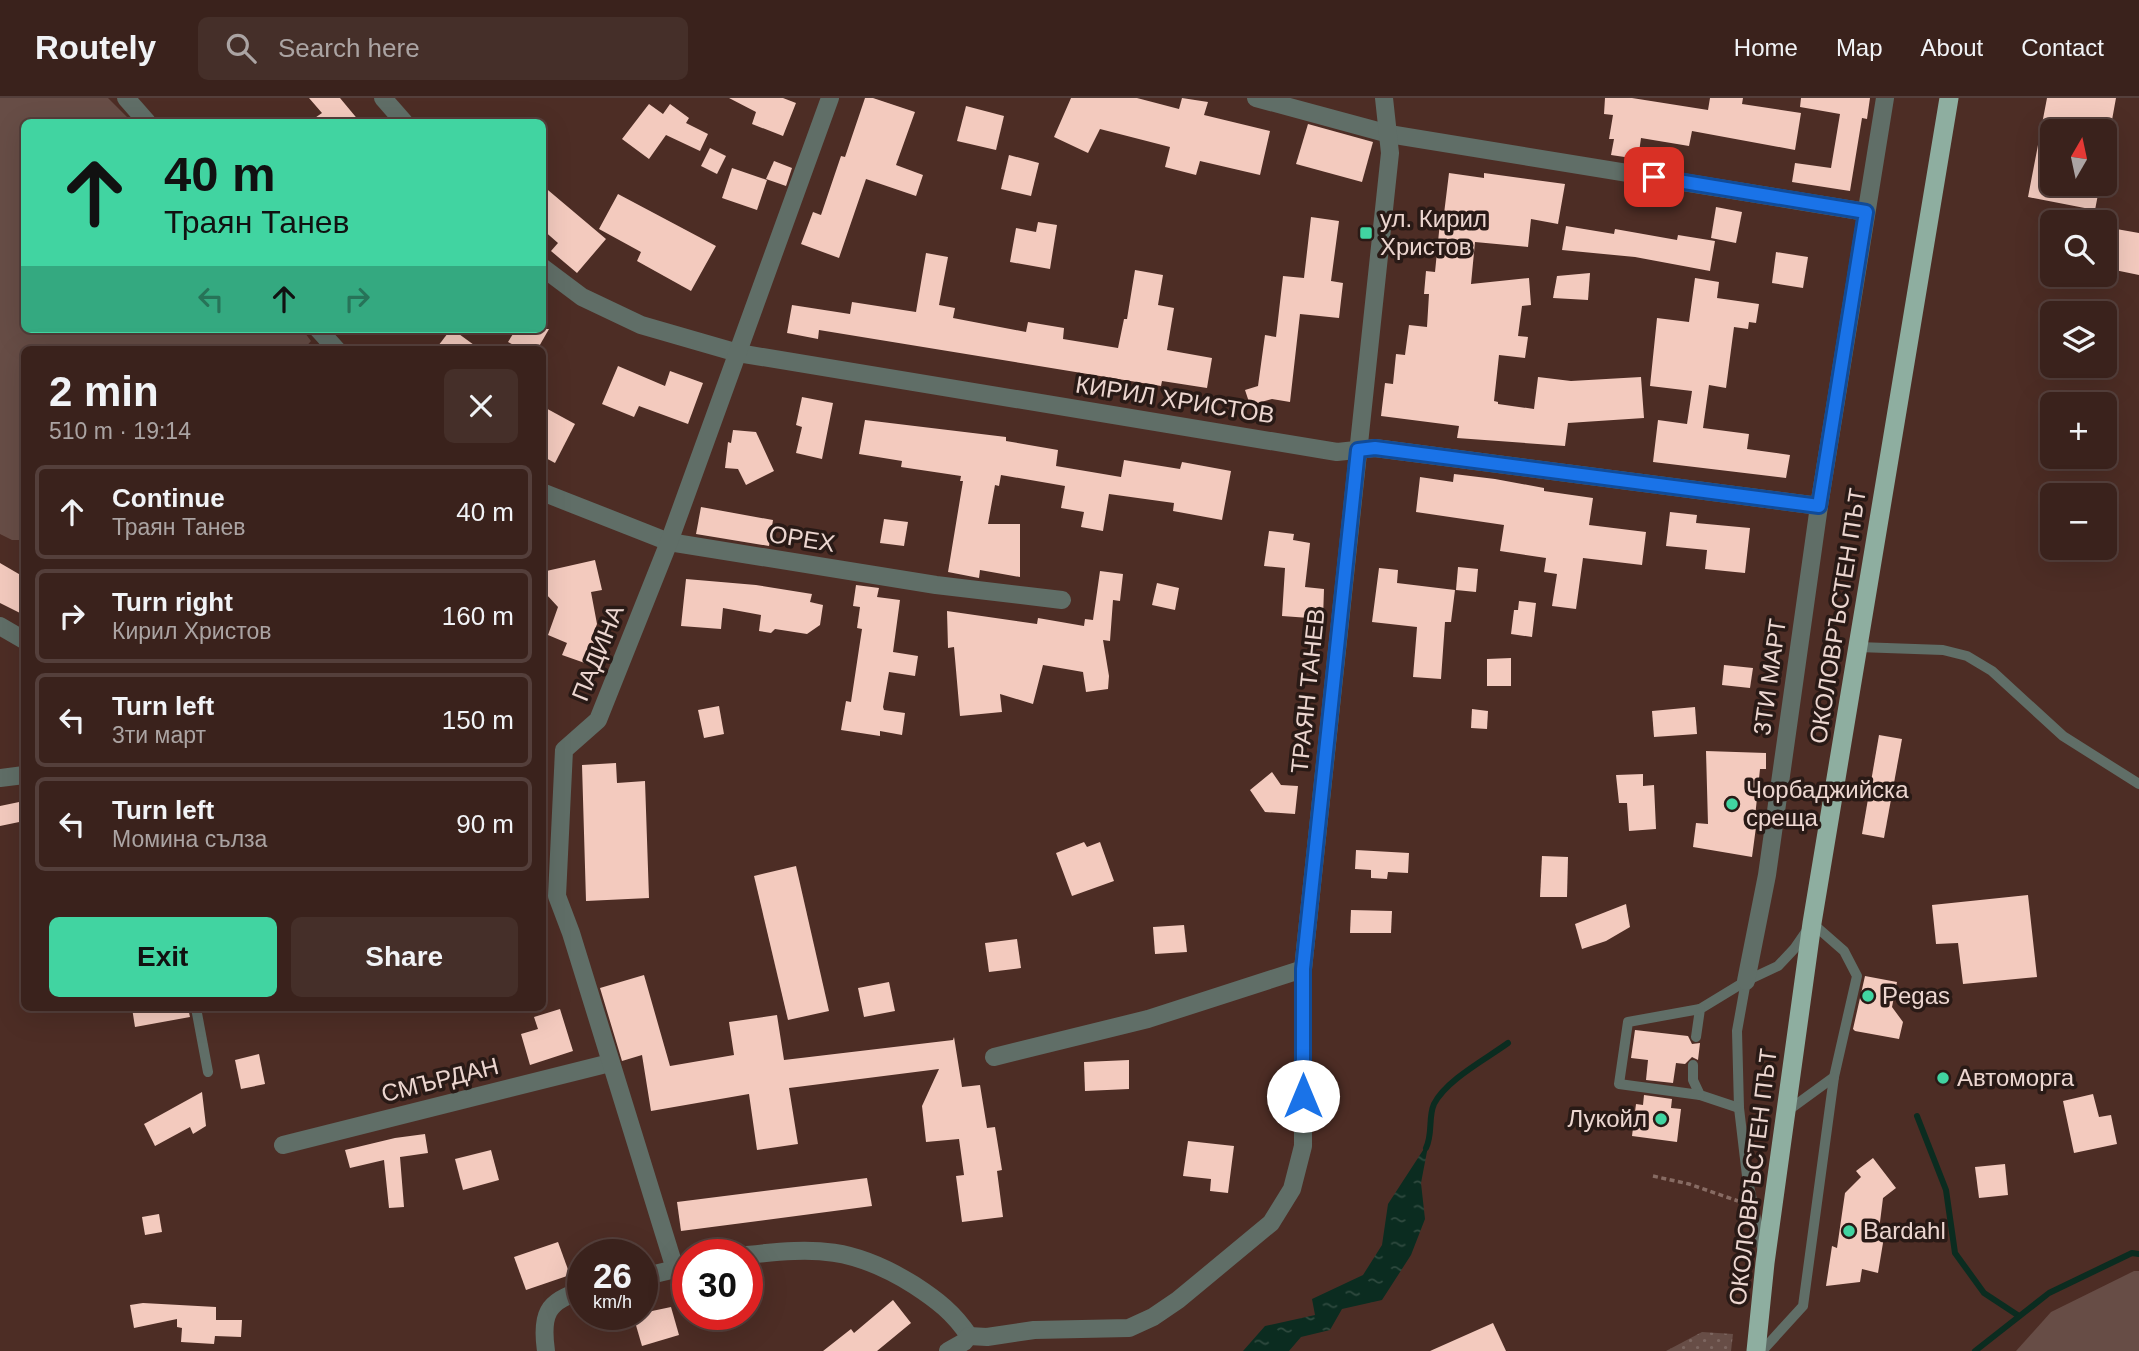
<!DOCTYPE html>
<html lang="en">
<head>
<meta charset="utf-8">
<style>
	body { margin:0; font-family:Arial,sans-serif; background:#452f29; color:#f1f3f6; height:100vh; display:flex; flex-direction:column; font-size:26px; white-space:nowrap }
	* { box-sizing:border-box; margin:0 }
	p { font-size:23px; color:#aba4a3 }
	.icon { flex:none; width:38px; height:38px; fill:none; stroke:currentColor; stroke-width:2; stroke-linecap:round; stroke-linejoin:round }
	.map { position:relative; flex:1; overflow:hidden }
	.details { position:absolute; left:21px; top:248px; width:525px; height:665px; display:flex; flex-direction:column; background:#3a221c; border-radius:10px; box-shadow:0 7px 28px #0002,0 0 0 2px #543f3b }
	.details>* { flex:none }
	.guide { position:absolute; left:21px; top:21px; width:525px; height:214px; border-radius:10px; box-shadow:0 7px 28px #0002,0 0 0 2px #543f3b; background:#41d4a1; color:#111; overflow:hidden }
	.needle { width:46px; rotate:9deg }
	.tools { position:absolute; left:2040px; top:21px; display:grid; gap:14px }
	.tools a { display:grid; place-items:center; width:77px; height:77px; border-radius:10px; background:#3a221c; box-shadow:0 7px 28px #0002,0 0 0 2px #543f3b; font-size:35px }
	.speed { position:absolute; left:567px; top:1141px; display:flex; gap:14px; font-size:35px; font-weight:700; text-align:center }
	.speed>* { display:grid; place-content:center; width:91px; height:91px; border-radius:50%; background:#3a221c; box-shadow:0 7px 28px #0002,0 0 0 2px #543f3b; line-height:1 }
	.speed small { font-size:18px; font-weight:400 }
	.speed .limit { border:10px solid #d22; background:#fff; color:#111 }
	.pin { position:absolute; display:grid; place-items:center; width:60px; height:60px; color:#fff; margin:-30px; border-radius:14px; box-shadow:0 4px 10px #0006 }
	.me { position:absolute; width:77px; margin:-38px; rotate:0deg; stroke-linejoin:round; filter:drop-shadow(0 0 5px #0008) }
	.turn { display:flex; align-items:center; gap:24px; height:147px; padding:0 28px; font-size:32px }
	.turn .icon { width:91px; height:91px; stroke-width:2.5 }
	.turn b { display:block; font-size:49px; line-height:60px }
	.lanes { display:flex; align-items:center; height:66px; padding:0 28px; background:#0003; justify-content:center; gap:35px; direction:ltr }
	.lanes .off { opacity:.35 }
	.round { display:grid; place-items:center; flex:none; width:74px; height:74px; border-radius:10px; background:#452f29 }
	.headline { display:flex; align-items:center; justify-content:space-between; height:119px; padding:0 28px }
	h1 { font-size:42px; font-weight:700; line-height:52px }
	.primary-button { display:flex; gap:14px; margin-top:auto; padding:14px 28px }
	.primary-button a { flex:1; height:80px; border-radius:10px; background:#41d4a1; color:#111; font-size:28px; font-weight:700; line-height:80px; text-align:center }
	.primary-button a+a { background:#452f29; color:#f1f3f6 }
	ul { padding:0; list-style:none }
	li { display:flex; align-items:center; gap:21px; height:94px; margin:0 14px 10px; padding:0 14px; border:4px solid #543f3b; border-radius:10px }
	li div { flex:1 }
	li b { display:block; font-size:26px }
	li em { font-style:normal }
	header { display:flex; align-items:center; gap:42px; box-sizing:border-box; height:98px; padding:0 35px; background:#3a221c; border-bottom:2px solid #543f3b }
	header strong { font-size:33px }
	nav { display:flex; gap:38px; margin-inline-start:auto; font-size:24px }
	.search { width:490px; height:63px; background:#452f29; display:flex; align-items:center; gap:18px; box-sizing:border-box; padding:0 24px; border-radius:10px; color:#aba4a3; font-size:26px }
	.map>svg:first-child { display:block }
</style>
</head>
<body>
<header>
<strong>Routely</strong>
<div class="search"><svg class="icon" aria-label="search" viewBox="0 0 24 24"><circle cx="10" cy="10" r="6"/><path d="M15 15l6 6"/></svg>Search here</div>
<nav><a>Home</a><a>Map</a><a>About</a><a>Contact</a></nav>
</header>
<div class="map">
<svg width="2139" height="1253" viewBox="0 0 2139 1253">
	<defs>
		<pattern id="park-dots" width="8" height="8" patternUnits="userSpaceOnUse" patternTransform="scale(1.75)"><rect width="8" height="8" fill="#674d46"/><path d="M2 2h.1M6 6h.1" fill="none" stroke="#7d6660" stroke-width="1.8" stroke-linecap="round"/></pattern>
		<pattern id="water-ripples" width="26" height="14" patternUnits="userSpaceOnUse" patternTransform="scale(1.75)"><rect width="26" height="14" fill="#0b2c20"/><path d="M2 4q2-2 4 0t4 0M15 11q2-2 4 0t4 0" fill="none" stroke="#2f4a3f"/></pattern>
	</defs>
	<rect width="100%" height="100%" fill="#4d2d25"/>
	<g fill="#674d46">
		<path d="M0 0H108L132 24H24V231H302L311 243 303 252H24V442H12L0 436Z"/>
		<path d="M2134 1173H2139V1253H2016L2051 1214Z"/>
	</g>
	<path fill="url(#park-dots)" d="M1702 1234 1733 1236 1731 1253H1666Z"/>
	<path fill="url(#water-ripples)" d="M1429 1043 1421 1085 1425 1121 1411 1157 1382 1202 1342 1211 1330 1232 1301 1239 1289 1253H1243L1265 1228 1315 1217 1312 1201 1363 1177 1382 1147 1388 1106Z"/>
	<g fill="none" stroke-linecap="round" stroke-linejoin="round">
		<g stroke="#0b2c20" stroke-width="6">
			<path d="M1917 1018 1946 1092 1955 1155 1984 1195 2019 1218"/>
			<path d="M1426 1050C1433 1036 1428 1019 1434 1006 1446 982 1486 961 1508 945"/>
			<path d="M1975 1253 2049 1195 2132 1155 2139 1156"/>
		</g>
	</g>
	<g fill="#f3cabe">
		<path d="M309 0H340L360 24H309L322 15Z"/>
		<path d="M729 0H783L796 5 783 38 752 26 756 14Z"/>
		<path d="M865 0H873L915 14 896 67 923 77 916 98 866 81 839 160 801 146 813 114 821 117 841 58 845 59Z"/>
		<path d="M1071 0H1137L1179 11 1182 0 1208 4 1204 17 1270 33 1260 77 1200 63 1196 77 1165 69 1170 49 1100 31 1088 55 1054 39Z"/>
		<path d="M1605 0H1632L1708 12 1710 0H1743L1742 6 1801 15 1795 52 1692 33 1689 48 1641 40 1638 61 1611 57 1614 41H1609L1613 17 1604 16Z"/>
		<path d="M1801 0H1870L1867 21 1862 20 1850 93 1792 84 1795 65 1831 70 1840 16 1800 9Z"/>
		<path d="M2047 0H2116L2110 33H2053V86H2100L2095 112 2028 99Z"/>
		<path d="M649 6 663 16 670 6 689 20 686 25 708 36 700 53 666 37 649 61 622 41Z"/>
		<path d="M966 8 1004 18 996 52 957 43Z"/>
		<path d="M1308 26 1373 44 1362 84 1296 66Z"/>
		<path d="M710 50 726 58 717 76 701 68Z"/>
		<path d="M1009 57 1039 65 1031 98 1001 91Z"/>
		<path d="M774 63 792 70 786 88 766 81Z"/>
		<path d="M732 70 767 82 757 112 722 100Z"/>
		<path d="M1449 75 1484 80V75L1565 86 1558 126 1531 121 1528 149 1475 144 1471 186 1529 180 1531 207 1522 208 1518 238 1528 239 1525 260 1499 257 1494 303 1498 304V306L1534 311 1538 279 1571 283 1641 279 1644 320 1568 325 1565 348 1457 340 1459 328 1381 318 1385 285 1393 286 1396 256 1405 257 1409 227 1427 229 1429 196H1424L1426 173 1435 174 1440 124H1443Z"/>
		<path d="M542 87 606 141 577 175 551 153 558 145 542 131Z"/>
		<path d="M618 96 716 148 691 193 637 163 641 154 599 131Z"/>
		<path d="M1716 109 1742 114 1736 145 1711 140Z"/>
		<path d="M1311 119 1339 123 1331 183 1343 185 1339 220 1300 216 1290 304 1272 301 1250 307 1245 292 1258 288 1265 237 1276 239 1283 178 1304 180Z"/>
		<path d="M1038 124 1057 127 1050 171 1010 164 1016 130 1036 134Z"/>
		<path d="M1566 128 1614 136 1615 131 1677 142 1678 137 1715 143 1710 173 1635 159 1562 152Z"/>
		<path d="M2105 129 2139 135V177L2105 170Z"/>
		<path d="M1776 154 1808 159 1803 190 1772 185Z"/>
		<path d="M926 155 948 159 939 207 955 210 953 220 1026 234 1028 224 1064 230 1063 241 1118 250 1124 221H1127L1135 172 1163 177 1158 207 1174 210 1167 252 1212 260 1207 290 1162 283 1161 288 819 232 818 241 787 235 792 207 850 216 852 204 916 214Z"/>
		<path d="M1590 175 1588 202 1553 200 1557 178Z"/>
		<path d="M1695 180 1719 184 1717 200 1759 206 1756 225 1749 224 1748 231 1734 229 1726 290 1709 287 1703 330 1749 336 1747 351 1790 357 1786 380 1653 364 1658 322 1687 326 1692 293 1650 288 1657 220 1689 224Z"/>
		<path d="M451 231H452L481 252H435Z"/>
		<path d="M516 231H549L537 252H523L508 244Z"/>
		<path d="M618 268 665 288 670 273 703 285 688 326 639 308 634 319 602 306Z"/>
		<path d="M802 299 833 305 822 361 796 355 802 329 796 327Z"/>
		<path d="M542 308 575 326 555 365 542 358Z"/>
		<path d="M865 322 1006 339V343L1058 352 1056 368 1121 379 1124 362 1180 371 1182 364 1231 373 1222 422 1173 413 1174 405 1109 396 1103 433 1081 429 1084 414 1061 410 1065 388 1001 377 999 388 995 387 988 426H1020V479L980 472 979 480 948 474 963 383H960L961 378 901 369 902 363 859 356Z"/>
		<path d="M733 332 756 334 774 373 746 387 738 371 725 370 728 344 731 345Z"/>
		<path d="M1454 376 1495 381 1544 390V393L1593 400 1589 427 1646 434 1642 467 1583 460 1576 511 1552 508 1557 476 1544 474 1546 460 1500 453 1504 427 1416 414 1420 379 1453 384Z"/>
		<path d="M701 409 773 422 769 448 696 436Z"/>
		<path d="M1670 414 1697 417 1696 425 1750 430 1745 475 1705 471 1707 452 1666 448Z"/>
		<path d="M884 421 908 424 904 448 880 445Z"/>
		<path d="M1269 433 1294 436 1293 442 1310 445 1305 489 1324 491 1323 521 1282 518 1285 470 1264 468Z"/>
		<path d="M595 462 602 492 591 494 597 526 591 542 607 548 599 570 562 557 567 545 548 537 558 509 546 496 542 481V474Z"/>
		<path d="M0 465 24 479V517L0 505Z"/>
		<path d="M1458 469 1478 471 1476 494 1456 492Z"/>
		<path d="M1379 470 1398 472 1397 485 1455 492 1451 524H1445L1441 581 1413 579 1417 529 1372 524Z"/>
		<path d="M1100 473 1123 476 1120 503 1113 502 1110 543 1103 542 1109 578 1108 591 1086 594 1083 574 1043 567 1033 606 1000 596 1002 614 960 618 954 549 948 550 947 513 1037 526 1038 520 1084 528 1085 521 1093 522Z"/>
		<path d="M686 481 756 487 812 496 810 504 823 507 820 527 807 536 775 531 771 535 759 533 761 517 723 510 721 531 681 528Z"/>
		<path d="M1157 485 1179 490 1175 512 1152 507Z"/>
		<path d="M856 487 879 490 877 499 900 502 893 554 918 558 915 578 889 574 883 609 884 612 905 615 902 637 880 633V638L841 632 846 603 851 604 862 531 857 530 860 509 853 508Z"/>
		<path d="M1519 503 1536 505 1532 539 1511 536 1514 512H1518Z"/>
		<path d="M1511 560V588H1487V561Z"/>
		<path d="M1724 567 1753 570 1750 590 1722 587Z"/>
		<path d="M719 608 724 636 704 640 698 612Z"/>
		<path d="M1695 609 1697 636 1654 639 1652 613Z"/>
		<path d="M1472 611 1488 613 1487 631 1471 630Z"/>
		<path d="M1879 637 1902 641 1884 740 1862 736Z"/>
		<path d="M1706 653 1766 655V671H1760L1754 729H1756L1752 759 1693 749 1696 725 1708 726Z"/>
		<path d="M616 665 617 685 645 683 649 800 586 803 582 667Z"/>
		<path d="M1272 674 1281 687 1298 688 1295 716 1265 714 1250 692Z"/>
		<path d="M1643 676V688L1654 687 1656 731 1629 733 1627 705H1619L1616 677Z"/>
		<path d="M24 703V723L0 728V708Z"/>
		<path d="M1084 744 1087 749 1100 744 1114 783 1072 798 1056 755Z"/>
		<path d="M1356 752 1409 755 1408 775 1388 774 1387 781 1371 780V772L1355 771Z"/>
		<path d="M1542 758 1568 759 1567 799H1540Z"/>
		<path d="M796 768 829 913 788 922 754 778Z"/>
		<path d="M2028 797 2037 879 1963 886 1958 845 1936 846 1932 807Z"/>
		<path d="M1626 806 1630 829 1606 843 1582 851 1575 826Z"/>
		<path d="M1351 812 1392 813 1391 835H1350Z"/>
		<path d="M1184 827 1187 854 1155 856 1153 829Z"/>
		<path d="M1017 841 1021 870 989 874 985 845Z"/>
		<path d="M644 877 670 968 734 957 729 924 777 917 784 962 953 942 954 939 962 989 980 987 987 1030 995 1029 1002 1072 997 1073 1003 1119 962 1124 956 1078 964 1077 959 1041 926 1044 922 1008 939 971 789 990 798 1046 757 1052 749 996 651 1013 642 957 622 963 600 890Z"/>
		<path d="M1865 878 1897 884 1892 909 1903 924 1899 941 1855 933 1853 931Z"/>
		<path d="M889 884 895 913 864 919 858 890Z"/>
		<path d="M132 910H188L190 919 135 929Z"/>
		<path d="M560 911 573 953 530 967 521 936 538 931 534 919Z"/>
		<path d="M1635 932 1688 938 1692 946 1700 945 1698 962 1692 959 1685 966 1676 965 1673 985 1646 982 1648 962 1631 960Z"/>
		<path d="M259 956 265 986 241 991 235 962Z"/>
		<path d="M1129 962V991L1085 993 1084 964Z"/>
		<path d="M202 994 206 1028 193 1036 190 1029 155 1048 144 1026Z"/>
		<path d="M2093 996 2099 1019 2111 1017 2117 1046 2074 1055 2063 1003Z"/>
		<path d="M1644 997 1672 1001 1671 1010 1681 1011 1677 1044 1632 1038 1636 1006 1643 1007Z"/>
		<path d="M425 1036 428 1055 400 1059 404 1109 389 1110 384 1062 350 1070 345 1052 395 1040Z"/>
		<path d="M1188 1043 1234 1048 1228 1095 1210 1093 1211 1081 1183 1078Z"/>
		<path d="M491 1052 499 1082 463 1092 455 1061Z"/>
		<path d="M1873 1060 1896 1090 1883 1100 1879 1132 1885 1133 1878 1175 1862 1171 1860 1184 1826 1188 1832 1148 1837 1150 1845 1095 1861 1079 1856 1073Z"/>
		<path d="M2005 1066 2008 1097 1979 1100 1975 1069Z"/>
		<path d="M867 1080 872 1108 681 1133 677 1104Z"/>
		<path d="M159 1116 162 1134 145 1137 142 1119Z"/>
		<path d="M558 1144 570 1177 526 1192 514 1159Z"/>
		<path d="M893 1202 911 1225 877 1253H823L851 1231 854 1235Z"/>
		<path d="M143 1205 216 1209V1222H242L241 1239 215 1238 214 1246 181 1244 182 1230 177 1229V1221L134 1230 130 1207Z"/>
		<path d="M671 1209 679 1237 642 1248 633 1217Z"/>
		<path d="M1493 1225 1506 1253H1430Z"/>
	</g>
	<g fill="none" stroke-linecap="round" stroke-linejoin="round">
		<path stroke="#876b63" stroke-width="3.5" stroke-dasharray="5 3.5" stroke-linecap="butt" d="M1653 1078 1689 1086 1738 1103"/>
		<g stroke="#606e67" stroke-width="10">
			<path d="M1858 549 1943 552 1967 558 1992 573 2063 638 2139 686"/>
			<path d="M1746 883 1737 933 1739 1010 1747 1078 1762 1150"/>
			<path d="M196 910 208 974"/>
			<path d="M1696 939 1700 911 1746 883 1778 868 1794 851 1812 825 1844 853 1857 878 1834 979 1786 1014"/>
			<path d="M1693 967V982L1700 997 1739 1010"/>
			<path d="M1700 997 1619 986 1628 924 1700 911"/>
			<path d="M1762 1253 1803 1208 1834 979"/>
		</g>
		<g stroke="#606e67" stroke-width="18">
			<path d="M126 0 147 24"/>
			<path d="M383 0 404 24"/>
			<path d="M1256 0 1389 36 1866 114"/>
			<path d="M542 169 582 199 641 227 738 255 1337 354 1375 350 1819 408"/>
			<path d="M318 231 337 252"/>
			<path d="M542 394 669 444 936 487 1062 502"/>
			<path d="M0 528 24 542"/>
			<path d="M0 680 24 677"/>
			<path d="M1746 883 1767 777 1819 408 1885 0"/>
			<path d="M994 959 1148 921 1303 871"/>
			<path d="M283 1047 610 965"/>
			<path d="M747 1157C817 1149 853 1149 914 1187 937 1202 954 1215 969 1238"/>
			<path d="M675 1171 571 835 557 798 564 652 598 622 669 444 830 0"/>
			<path d="M642 1179 688 1168"/>
			<path d="M546 1253C541 1218 546 1202 583 1193"/>
			<path d="M948 1253 964 1244 969 1238 987 1239 1034 1232 1129 1230 1153 1219 1178 1202 1271 1125 1292 1091 1303 1048V871L1390 55 1384 0"/>
		</g>
		<path stroke="#8eaea0" stroke-width="19" d="M1756 1253 1765 1165 1812 825 1949 0"/>
	</g>
	<g fill="none" stroke-linecap="round" stroke-linejoin="round">
		<defs>
			<path id="route" d="M1303 998V871L1358 352 1375 350 1819 408 1866 114 1654 79"/>
		</defs>
		<use href="#route" stroke="#114b97" stroke-width="18"/>
		<use href="#route" stroke="#1a73e8" stroke-width="12"/>
	</g>
	<g fill="#41d4a1" stroke="#291a16" stroke-width="2.5">
		<rect x="1359" y="128" width="14" height="14" rx="3.5"/>
		<circle cx="1732" cy="706" r="7"/>
		<circle cx="1868" cy="898" r="7"/>
		<circle cx="1943" cy="980" r="7"/>
		<circle cx="1661" cy="1021" r="7"/>
		<circle cx="1849" cy="1133" r="7"/>
	</g>
	<g text-anchor="middle" stroke-width="7" stroke-linejoin="round" paint-order="stroke">
		<g font-size="24" fill="#ecd6d0" stroke="#291a16" text-anchor="start">
			<text x="1380" y="129">ул. Кирил<tspan x="1380" dy="28">Христов</tspan></text>
			<text x="1746" y="700">Чорбаджийска<tspan x="1746" dy="28">среща</tspan></text>
			<text x="1882" y="906">Pegas</text>
			<text x="1957" y="988">Автоморга</text>
			<text x="1647" y="1029" text-anchor="end">Лукойл</text>
			<text x="1863" y="1141">Bardahl</text>
		</g>
		<g font-size="24" fill="#ecd6d0" stroke="#291a16">
			<text transform="translate(1175 302) rotate(9)" y="8">КИРИЛ ХРИСТОВ</text>
			<text transform="translate(802 441) rotate(9)" y="8">ОРЕХ</text>
			<text transform="translate(1838 518) rotate(-81)" y="8">ОКОЛОВРЪСТЕН ПЪТ</text>
			<text transform="translate(598 555) rotate(-68)" y="8">ПАДИНА</text>
			<text transform="translate(1770 579) rotate(-82)" y="8">3ТИ МАРТ</text>
			<text transform="translate(1308 593) rotate(-84)" y="8">ТРАЯН ТАНЕВ</text>
			<text transform="translate(440 982) rotate(-14)" y="8">СМЪРДАН</text>
			<text transform="translate(1753 1079) rotate(-83)" y="8">ОКОЛОВРЪСТЕН ПЪТ</text>
		</g>
	</g>
</svg>
<div class="tools">
<a><svg class="needle" viewBox="-14 -14 28 28"><path d="M0-13l5 13h-10z" fill="#e53935"/><path d="M0 13l5-13h-10z" fill="#aba4a3"/></svg></a>
<a><svg class="icon" aria-label="search" viewBox="0 0 24 24"><circle cx="10" cy="10" r="6"/><path d="M15 15l6 6"/></svg></a>
<a><svg class="icon" aria-label="layers" viewBox="0 0 24 24"><path d="M12 4l9 5-9 5-9-5zM3 14l9 5 9-5"/></svg></a>
<a>+</a>
<a>−</a>
</div>
<div class="speed"><div>26<small>km/h</small></div><div class="limit">30</div></div>
<div class="pin" style="left:1654px;top:79px;background:#d93025"><svg class="icon" aria-label="arrive" viewBox="0 0 24 24"><path d="M6 21V4h12l-3 4 3 4H6"/></svg></div>
<svg class="me" style="left:1303px;top:998px" viewBox="-20 -20 40 40"><circle r="19" fill="#fff"/><path d="M0-13L10 11 0 6-10 11z" fill="#1a73e8"/></svg>
<div class="guide">
<div class="turn"><svg class="icon" aria-label="ahead" viewBox="0 0 24 24"><path d="M12 20V5M6 11l6-6 6 6"/></svg><div><b>40 m</b>Траян Танев</div></div>
<div class="lanes"><svg class="icon off" aria-label="left" viewBox="0 0 24 24"><path d="M17 20v-9H6M10 6l-5 5 5 5"/></svg><svg class="icon" aria-label="ahead" viewBox="0 0 24 24"><path d="M12 20V5M6 11l6-6 6 6"/></svg><svg class="icon off" aria-label="right" viewBox="0 0 24 24"><path d="M7 20v-9h11M14 6l5 5-5 5"/></svg></div>
</div>
<section class="details">
<div class="headline"><div><h1>2 min</h1><p>510 m · 19:14</p></div><a class="round"><svg class="icon" aria-label="close" viewBox="0 0 24 24"><path d="M6 6l12 12M18 6L6 18"/></svg></a></div>
<ul>
<li><svg class="icon" aria-label="ahead" viewBox="0 0 24 24"><path d="M12 20V5M6 11l6-6 6 6"/></svg><div><b>Continue</b><p>Траян Танев</p></div><em>40 m</em></li>
<li><svg class="icon" aria-label="right" viewBox="0 0 24 24"><path d="M7 20v-9h11M14 6l5 5-5 5"/></svg><div><b>Turn right</b><p>Кирил Христов</p></div><em>160 m</em></li>
<li><svg class="icon" aria-label="left" viewBox="0 0 24 24"><path d="M17 20v-9H6M10 6l-5 5 5 5"/></svg><div><b>Turn left</b><p>3ти март</p></div><em>150 m</em></li>
<li><svg class="icon" aria-label="left" viewBox="0 0 24 24"><path d="M17 20v-9H6M10 6l-5 5 5 5"/></svg><div><b>Turn left</b><p>Момина сълза</p></div><em>90 m</em></li>
</ul>
<div class="primary-button"><a>Exit</a><a>Share</a></div>
</section>
</div>
</body>
</html>
